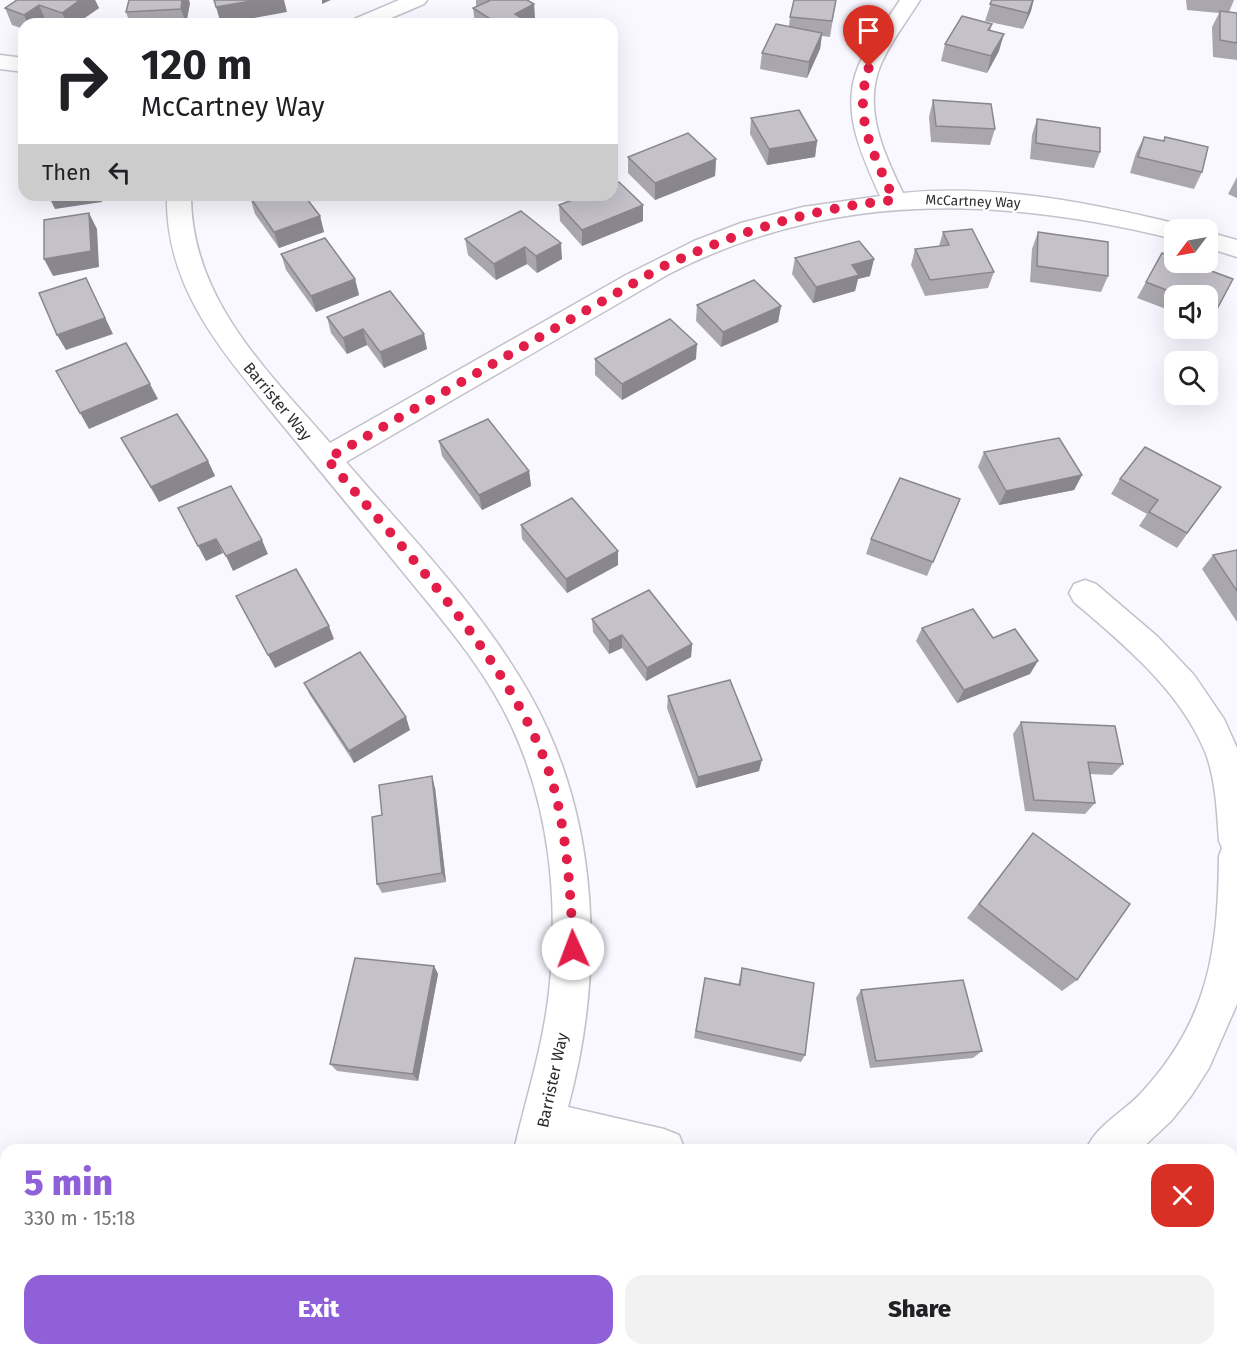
<!DOCTYPE html>
<html lang="en">
<head>
<meta charset="utf-8">
<style>
	body { margin:0; font-family:"Fira Sans",sans-serif; background:#f2f2f2; color:#202124; height:100vh; display:flex; flex-direction:column; font-size:22px; white-space:nowrap }
	* { box-sizing:border-box; margin:0 }
	p { font-size:20px; color:#757577 }
	.icon { flex:none; width:33px; height:33px; fill:none; stroke:currentColor; stroke-width:2; stroke-linecap:round; stroke-linejoin:round }
	.map { position:relative; flex:1; overflow:hidden }
	.side { position:absolute; left:0px; top:1144px; width:1238px; height:212px; display:flex; flex-direction:column; background:#fff; border-radius:18px 18px 0 0; box-shadow:0 6px 24px #0002 }
	.side>* { flex:none }
	.top-card { position:absolute; left:18px; top:18px; width:600px; height:183px; border-radius:18px; box-shadow:0 6px 24px #0002; background:#fff; color:#202124; overflow:hidden }
	.needle { width:39px; rotate:238deg }
	.buttons { position:absolute; left:1164px; top:219px; display:grid; gap:12px }
	.buttons a { display:grid; place-items:center; width:54px; height:54px; border-radius:12px; background:#fff; box-shadow:0 6px 24px #0002; font-size:30px }
	.pin { position:absolute; display:grid; place-items:center; width:51px; height:51px; color:#fff; margin:-62px -26px; border-radius:50% 50% 50% 0; rotate:-45deg; box-shadow:0 0 6px #0007 }
	.pin .icon { rotate:45deg }
	.me { position:absolute; width:66px; margin:-33px; rotate:358deg; stroke-linejoin:round; filter:drop-shadow(0 0 4px #0008) }
	.turn { display:flex; align-items:center; gap:21px; height:126px; padding:0 24px; font-size:27px }
	.turn .icon { width:78px; height:78px; stroke-width:2.5 }
	.turn b { display:block; font-size:42px; line-height:51px }
	.then { display:flex; align-items:center; height:57px; padding:0 24px; background:#0003; gap:12px; font-size:22px }
	.round { display:grid; place-items:center; flex:none; width:63px; height:63px; border-radius:18px; background:#f2f2f2 }
	.head { display:flex; align-items:center; justify-content:space-between; height:102px; padding:0 24px }
	h1 { font-size:36px; font-weight:800; line-height:45px; color:#9060d9 }
	.action { display:flex; gap:12px; margin-top:auto; padding:12px 24px }
	.action a { flex:1; height:69px; border-radius:18px; background:#9060d9; color:#fff; font-size:24px; font-weight:800; line-height:69px; text-align:center }
	.action a+a { background:#f2f2f2; color:#202124 }
	.map>svg:first-child { display:block }
</style>
</head>
<body>
<div class="map">
<svg width="1237" height="1355" viewBox="0 0 1237 1355">
	<rect width="100%" height="100%" fill="#f9f7ff"/>
	<g fill="none" stroke-linecap="round" stroke-linejoin="round">
		<path fill="#bfa1f7" fill-rule="evenodd" d="M329 1350H344L342 1355H327Z"/>
		<defs>
			<g id="minor">
				<path d="M399 0H427L424 4 377 24H348L352 20Z"/>
				<path d="M900 0H920C907 21 891 41 881 64 862 108 884 153 903 193 994 184 1086 202 1174 223L1183 225 1186 230H1174V239C1000 196 830 190 667 275L346 462C409 535 481 608 529 693 600 817 605 971 568 1107L664 1129 679 1135 685 1150H578L557 1146 556 1150H514C526 1098 543 1047 549 992 559 903 550 809 512 727 487 672 445 623 407 577 360 519 313 462 266 405 214 342 165 281 167 195H191C191 299 267 370 330 443L626 275 694 241 741 223 803 207 880 196C862 155 840 111 858 67 868 43 886 22 900 0Z"/>
				<path d="M0 55 24 58V72L0 69Z"/>
				<path d="M1208 232 1237 240V257L1208 248Z"/>
				<path d="M1085 580 1096 584 1158 637 1194 675 1224 719 1237 748V1004L1209 1068 1191 1096 1171 1121 1140 1150H1086C1096 1125 1124 1112 1142 1092 1209 1019 1218 951 1219 856L1222 848 1219 841C1217 812 1216 782 1206 754 1181 691 1124 645 1074 602L1069 593 1074 584Z"/>
				<path d="M444 1350H490L489 1355H443Z"/>
			</g>
		</defs>
		<use href="#minor" stroke="#c3c1ca" stroke-width="3"/>
		<use href="#minor" fill="#fff" fill-rule="evenodd"/>
	</g>
	<g fill="#a9a6ae">
		<path d="M17 0H95L99 8 76 24H54L46 21 42 24H24V29L12 25 5 8Z"/>
		<path d="M476 0H527L534 4 535 21 528 24H475L473 8 476 7Z"/>
		<path d="M836 0 830 37 822 36 820 49 807 78 760 69 762 53 789 26 790 17Z"/>
		<path d="M992 0H1034L1031 11 1023 29 985 21Z"/>
		<path d="M1186 0H1234L1229 12 1237 13V60L1213 57 1212 27 1219 13 1187 10Z"/>
		<path d="M190 3 186 24H130L126 12Z"/>
		<path d="M992 24 990 31 999 51 987 73 941 61 945 44Z"/>
		<path d="M933 100 995 129 990 145 931 142 929 117Z"/>
		<path d="M751 118 817 141 815 157 767 165 750 134Z"/>
		<path d="M1037 119 1100 152 1094 168 1030 159 1032 135Z"/>
		<path d="M1144 137 1163 141 1165 137 1202 172 1194 189 1130 173 1136 153Z"/>
		<path d="M628 157 716 159 715 176 655 200 628 173Z"/>
		<path d="M1237 177V198L1228 194Z"/>
		<path d="M250 197 320 216 324 232 279 248 255 214Z"/>
		<path d="M559 205H643V221L582 246 560 221Z"/>
		<path d="M521 211 562 259 537 273 527 264 496 280 468 255 465 239Z"/>
		<path d="M943 232 994 272 988 288 925 296 911 265 915 249 939 246Z"/>
		<path d="M1038 232 1108 276 1101 292 1030 282 1032 249Z"/>
		<path d="M1162 253 1174 258V262H1187L1233 279 1208 325V296H1174V312L1137 298Z"/>
		<path d="M281 254 355 279 359 295 316 312 286 270Z"/>
		<path d="M795 258 870 276 858 279 855 291 813 303 792 274Z"/>
		<path d="M697 305 781 306 778 322 721 347 696 321Z"/>
		<path d="M327 317 424 334 427 349 384 368 367 345 347 354 331 333Z"/>
		<path d="M595 359H696L622 400 595 375Z"/>
		<path d="M121 438 208 461 215 476 159 502Z"/>
		<path d="M439 441 529 471 531 486 482 510 442 456Z"/>
		<path d="M984 452 1082 475 1074 490 999 505 978 467Z"/>
		<path d="M1120 479 1221 487 1177 548 1139 526 1147 514 1111 494Z"/>
		<path d="M960 499 927 576 866 554 871 539Z"/>
		<path d="M521 525 618 551V565L567 593 522 539Z"/>
		<path d="M1237 550V622L1202 569 1213 555Z"/>
		<path d="M592 619 692 644 691 657 646 681 622 648 609 654 593 632Z"/>
		<path d="M922 628 993 638 1030 674 957 703 916 641Z"/>
		<path d="M304 683 410 730 354 763 310 695Z"/>
		<path d="M668 696 759 771 696 788 667 708Z"/>
		<path d="M1021 722 1123 764 1112 775 1090 774 1095 803 1085 814 1025 811 1013 734Z"/>
		<path d="M435 788 446 882 382 893 377 884 382 815Z"/>
		<path d="M1033 833 1077 980 1062 991 967 918Z"/>
		<path d="M434 966 438 974 418 1081 337 1071 330 1064Z"/>
		<path d="M742 968 805 1055 801 1062 694 1038 705 978 738 985Z"/>
		<path d="M861 990 982 1051 973 1058 870 1068 856 998Z"/>
		<path d="M1237 1206V1344L1232 1337V1211Z"/>
		<path d="M853 1350H984L985 1355H853Z"/>
		<path d="M1029 1350H1193L1197 1355H1031Z"/>
	</g>
	<g fill="#89878d">
		<path d="M80 0H95L99 8 76 24H67L62 13Z"/>
		<path d="M182 0H189L190 3 186 24 181 9Z"/>
		<path d="M257 0H284L287 12 221 24 216 7Z"/>
		<path d="M322 0H331L322 4Z"/>
		<path d="M1033 0 1031 11 1023 29 1028 13Z"/>
		<path d="M534 4 535 21 528 24H513L515 14Z"/>
		<path d="M39 5 46 21 42 24H28L24 15Z"/>
		<path d="M822 33 820 49 807 78 809 62Z"/>
		<path d="M1004 34 999 51 987 73 991 56Z"/>
		<path d="M817 141 815 157 767 165 769 149Z"/>
		<path d="M716 159 715 176 655 200V183Z"/>
		<path d="M48 195H102V202L55 209Z"/>
		<path d="M643 205V221L582 246V230Z"/>
		<path d="M89 213 97 229 99 267 53 276 44 259Z"/>
		<path d="M320 216 324 232 279 248 274 232Z"/>
		<path d="M561 243 562 259 537 273 536 256Z"/>
		<path d="M525 247 527 264 496 280 494 264Z"/>
		<path d="M874 259 870 276 858 279 855 291 813 303 816 287 852 265Z"/>
		<path d="M86 278 113 334 66 350 57 335Z"/>
		<path d="M355 279 359 295 316 312 311 296Z"/>
		<path d="M781 306 778 322 721 347 723 332Z"/>
		<path d="M363 329 367 345 347 354 343 338Z"/>
		<path d="M424 334 427 349 384 368 380 352Z"/>
		<path d="M697 344 696 359 622 400V384Z"/>
		<path d="M150 384 158 399 89 429 80 413Z"/>
		<path d="M208 461 215 476 159 502 151 487Z"/>
		<path d="M529 471 531 486 482 510 479 495Z"/>
		<path d="M1082 475 1074 490 999 505 1006 491Z"/>
		<path d="M216 539 223 553 206 561 198 546Z"/>
		<path d="M262 540 268 554 233 571 226 556Z"/>
		<path d="M618 551V565L567 593 566 579Z"/>
		<path d="M329 626 334 639 275 668 268 655Z"/>
		<path d="M622 635V648L609 654V641Z"/>
		<path d="M692 644 691 657 646 681 647 668Z"/>
		<path d="M1038 661 1030 674 957 703 964 690Z"/>
		<path d="M406 717 410 730 354 763 349 751Z"/>
		<path d="M762 760 759 771 696 788 698 777Z"/>
		<path d="M432 776 435 788 446 882 442 873Z"/>
		<path d="M434 966 438 974 418 1081 413 1074Z"/>
	</g>
	<g fill="#c4c1ca" stroke="#89878d" stroke-width="1.5">
		<path d="M17 0H80L62 13 39 5 24 15 5 8Z"/>
		<path d="M129 0H182L181 9 126 12Z"/>
		<path d="M214 0H257L216 7Z"/>
		<path d="M488 0H527L534 4 515 14 523 19 513 24H498L473 8 489 1Z"/>
		<path d="M794 0H836L832 21 790 17Z"/>
		<path d="M992 0H1033L1028 13 990 4Z"/>
		<path d="M1220 11 1237 13V43L1220 40Z"/>
		<path d="M962 16 992 24 988 30 1004 34 991 56 945 44Z"/>
		<path d="M439 19 446 24H425Z"/>
		<path d="M776 24 822 33 809 62 762 53Z"/>
		<path d="M933 100 991 104 995 129 936 126Z"/>
		<path d="M799 110 817 141 769 149 751 118Z"/>
		<path d="M1037 119 1100 128V152L1036 143Z"/>
		<path d="M688 133 716 159 655 183 628 157Z"/>
		<path d="M1144 137 1164 141 1165 137 1208 147 1202 172 1138 157Z"/>
		<path d="M619 182 643 205 582 230 559 205 585 195H612V184Z"/>
		<path d="M256 195H304L320 216 274 232 250 197Z"/>
		<path d="M521 211 561 243 536 256 525 247 494 264 465 239Z"/>
		<path d="M89 213 91 251 44 259V220Z"/>
		<path d="M972 229 994 272 930 280 915 249 949 245 943 232Z"/>
		<path d="M1038 232 1108 242V276L1037 266Z"/>
		<path d="M325 238 355 279 311 296 281 254Z"/>
		<path d="M859 241 874 259 852 265 859 275 816 287 795 258Z"/>
		<path d="M1162 253 1174 258V262H1187L1233 279 1217 309 1208 305V296H1182L1146 282Z"/>
		<path d="M86 278 105 318 57 335 39 293Z"/>
		<path d="M754 280 781 306 723 332 697 305Z"/>
		<path d="M390 291 424 334 380 352 363 329 343 338 327 317Z"/>
		<path d="M670 319 697 344 622 384 595 359Z"/>
		<path d="M126 343 150 384 80 413 56 371Z"/>
		<path d="M177 414 208 461 151 487 121 438Z"/>
		<path d="M488 419 529 471 479 495 439 441Z"/>
		<path d="M1059 438 1082 475 1006 491 984 452Z"/>
		<path d="M1145 447 1221 487 1187 533 1149 512 1158 500 1120 479Z"/>
		<path d="M900 478 960 499 933 562 871 539Z"/>
		<path d="M231 486 262 540 226 556 216 539 198 546 178 508Z"/>
		<path d="M572 498 618 551 566 579 521 525Z"/>
		<path d="M1237 550V591L1213 555Z"/>
		<path d="M296 569 329 626 268 655 236 596Z"/>
		<path d="M649 590 692 644 647 668 622 635 609 641 592 619Z"/>
		<path d="M973 609 993 638 1015 629 1038 661 964 690 922 628Z"/>
		<path d="M360 652 406 717 349 751 304 683Z"/>
		<path d="M730 680 762 760 698 777 668 696Z"/>
		<path d="M1021 722 1115 726 1123 764 1088 762 1095 803 1034 800Z"/>
		<path d="M432 776 442 873 377 884 372 817 382 815 379 785Z"/>
		<path d="M1033 833 1130 904 1077 980 979 904Z"/>
		<path d="M355 958 434 966 413 1074 330 1064Z"/>
		<path d="M742 968 814 983 805 1055 696 1031 705 978 740 985Z"/>
		<path d="M963 980 982 1051 876 1061 861 990Z"/>
		<path d="M282 1147 289 1150H280Z"/>
		<path d="M1237 1221V1313L1232 1306V1225Z"/>
		<path d="M708 1350H766V1351L781 1355H707Z"/>
		<path d="M859 1350H984L985 1355H860Z"/>
		<path d="M1045 1350H1193L1197 1355H1047Z"/>
	</g>
	<g fill="none" stroke-linecap="round" stroke-linejoin="round">
		<path stroke="#e11d48" stroke-width="10" stroke-dasharray="0 18" d="M573 949C571 899 568 849 557 800 530 680 405 552 327 459L662 267C740 231 808 209 894 200 874 153 852 119 869 67"/>
	</g>
	<g text-anchor="middle" stroke-width="5" stroke-linejoin="round" paint-order="stroke">
		<g font-size="14" fill="#2d2c2f" stroke="#fff">
			<text transform="translate(973 201) rotate(2)" y="5">McCartney Way</text>
		</g>
		<g font-size="16" fill="#2d2c2f" stroke="#fff">
			<text transform="translate(278 401) rotate(50)" y="6">Barrister Way</text>
			<text transform="translate(552 1080) rotate(-78)" y="6">Barrister Way</text>
		</g>
	</g>
</svg>
<div class="buttons">
<a><svg class="needle" viewBox="-14 -14 28 28"><path d="M0-13l5 13h-10z" fill="#e53935"/><path d="M0 13l5-13h-10z" fill="#757577"/></svg></a>
<a><svg class="icon" aria-label="sound" viewBox="0 0 24 24"><path d="M4 9h4l5-4v14l-5-4H4zM17 9q2 3 0 6"/></svg></a>
<a><svg class="icon" aria-label="search" viewBox="0 0 24 24"><circle cx="10" cy="10" r="6"/><path d="M15 15l6 6"/></svg></a>
</div>
<div class="pin" style="left:869px;top:67px;background:#d93025"><svg class="icon" aria-label="arrive" viewBox="0 0 24 24"><path d="M6 21V4h12l-3 4 3 4H6"/></svg></div>
<svg class="me" style="left:573px;top:949px" viewBox="-20 -20 40 40"><circle r="19" fill="#fff"/><path d="M0-13L10 11 0 6-10 11z" fill="#e11d48"/></svg>
<div class="top-card">
<div class="turn"><svg class="icon" aria-label="right" viewBox="0 0 24 24"><path d="M7 20v-9h11M14 6l5 5-5 5"/></svg><div><b>120 m</b>McCartney Way</div></div>
<div class="then">Then<svg class="icon" aria-label="left" viewBox="0 0 24 24"><path d="M17 20v-9H6M10 6l-5 5 5 5"/></svg></div>
</div>
<section class="side">
<div class="head"><div><h1>5 min</h1><p>330 m · 15:18</p></div><a class="round" style="background:#d93025;color:#fff"><svg class="icon" aria-label="close" viewBox="0 0 24 24"><path d="M6 6l12 12M18 6L6 18"/></svg></a></div>
<div class="action"><a>Exit</a><a>Share</a></div>
</section>
</div>
</body>
</html>
